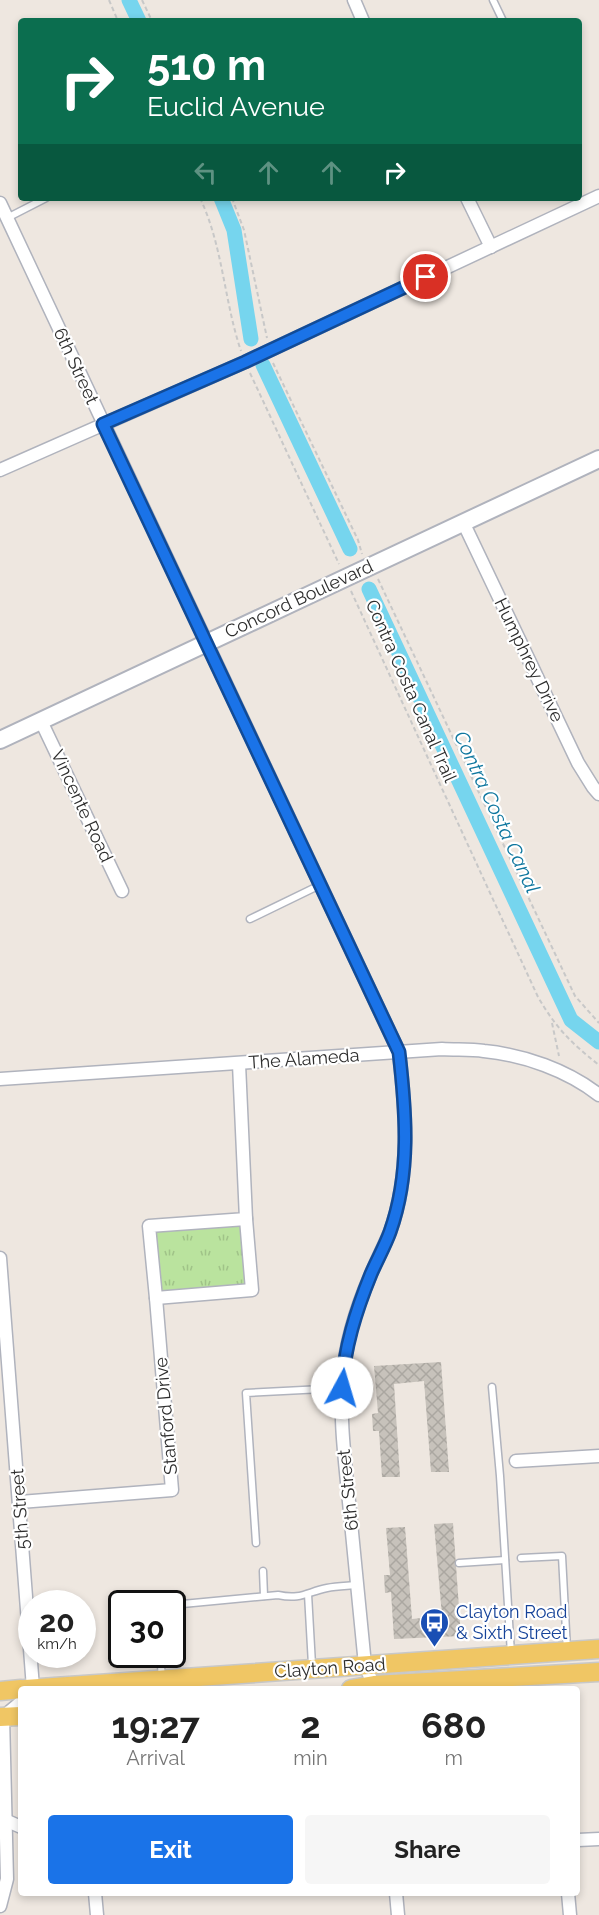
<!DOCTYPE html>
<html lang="en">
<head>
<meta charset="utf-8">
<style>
	body { margin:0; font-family:Raleway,sans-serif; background:#f6f6f6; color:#222; height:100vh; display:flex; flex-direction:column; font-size:22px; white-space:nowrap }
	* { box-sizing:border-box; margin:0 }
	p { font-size:20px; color:#767676 }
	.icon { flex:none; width:33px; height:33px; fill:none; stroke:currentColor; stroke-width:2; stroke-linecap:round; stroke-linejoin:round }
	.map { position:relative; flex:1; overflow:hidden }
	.panel { position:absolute; left:18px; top:1686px; width:562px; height:210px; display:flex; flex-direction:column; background:#fff; border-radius:6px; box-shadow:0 3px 9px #0003 }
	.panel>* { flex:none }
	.banner { position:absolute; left:18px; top:18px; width:564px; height:183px; border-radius:6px; box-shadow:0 3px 9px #0003; background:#0b6e4f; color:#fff; overflow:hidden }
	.speed { position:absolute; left:18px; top:1590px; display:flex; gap:12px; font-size:30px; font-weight:700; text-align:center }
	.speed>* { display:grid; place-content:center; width:78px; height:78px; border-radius:50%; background:#fff; box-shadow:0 3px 9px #0003; line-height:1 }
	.speed small { font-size:15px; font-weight:400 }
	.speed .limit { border:3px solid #111; border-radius:9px; background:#fff; color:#111 }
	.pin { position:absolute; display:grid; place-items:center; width:51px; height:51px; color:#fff; margin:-26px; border:3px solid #fff; border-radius:50%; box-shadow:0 2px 6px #0007 }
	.me { position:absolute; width:66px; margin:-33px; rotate:6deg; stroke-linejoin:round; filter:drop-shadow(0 0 4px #0008) }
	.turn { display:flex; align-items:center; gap:21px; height:126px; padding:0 30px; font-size:27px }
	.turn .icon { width:78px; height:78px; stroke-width:2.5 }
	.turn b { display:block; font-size:42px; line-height:51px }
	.lanes { display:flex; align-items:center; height:57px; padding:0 30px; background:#0003; justify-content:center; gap:30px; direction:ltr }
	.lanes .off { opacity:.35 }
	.eta { display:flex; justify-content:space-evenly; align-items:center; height:102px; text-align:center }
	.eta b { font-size:36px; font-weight:700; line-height:42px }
	.action { display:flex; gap:12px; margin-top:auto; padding:12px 30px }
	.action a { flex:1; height:69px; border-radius:6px; background:#1a73e8; color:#fff; font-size:24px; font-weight:700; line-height:69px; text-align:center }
	.action a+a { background:#f6f6f6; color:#222 }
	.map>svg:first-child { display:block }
</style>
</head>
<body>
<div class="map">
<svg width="599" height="1915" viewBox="0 0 599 1915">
	<defs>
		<pattern id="grass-tufts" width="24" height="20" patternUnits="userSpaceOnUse" patternTransform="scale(1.5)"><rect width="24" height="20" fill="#bae39e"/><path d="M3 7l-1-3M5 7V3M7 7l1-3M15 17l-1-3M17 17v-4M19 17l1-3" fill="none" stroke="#a0c388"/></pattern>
		<pattern id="building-cross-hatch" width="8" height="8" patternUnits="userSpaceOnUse" patternTransform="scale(1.5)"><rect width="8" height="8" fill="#c7c2bb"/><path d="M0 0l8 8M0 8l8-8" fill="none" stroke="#aba7a1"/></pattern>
	</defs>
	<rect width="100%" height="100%" fill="#eee7e0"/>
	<path fill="url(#grass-tufts)" d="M246 1219 252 1290 156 1298 149 1226Z"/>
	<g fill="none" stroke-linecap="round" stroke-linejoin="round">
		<g stroke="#76d5ee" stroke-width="15">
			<path d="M129 0 139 21"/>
			<path d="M221 198 234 230 251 339"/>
			<path d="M263 365 350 549"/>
			<path d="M369 589 571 1020 599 1042"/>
		</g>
	</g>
	<g fill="url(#building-cross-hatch)">
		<path d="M441 1362 449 1472H431L424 1381 394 1384 400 1477H382L379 1431H373L372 1414 378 1413 374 1366Z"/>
		<path d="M453 1523 461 1636 394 1639 391 1592 385 1593 384 1575H390L386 1528 405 1527 412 1619 442 1616 434 1524Z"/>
	</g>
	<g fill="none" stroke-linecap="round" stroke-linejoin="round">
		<defs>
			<g id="lane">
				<path d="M493 0 503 21"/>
				<path d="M7 218 46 198"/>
				<path d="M250 919 320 885"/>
				<path d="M492 1387 500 1476 511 1654"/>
				<path d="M256 1543 246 1393 342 1388"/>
				<path d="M521 1558 562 1556 567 1650"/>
				<path d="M459 1563 505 1560"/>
				<path d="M263 1571 264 1596"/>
				<path d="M308 1594 312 1665"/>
				<path d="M172 1605 278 1595C301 1600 307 1592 327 1588 337 1586 347 1586 357 1585"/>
				<path d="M160 1654 162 1678"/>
			</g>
			<g id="street">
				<path d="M354 0 363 21"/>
				<path d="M467 198 491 247"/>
				<path d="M0 203 399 1052C406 1112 411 1173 390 1232 384 1246 377 1260 371 1274 357 1306 346 1340 343 1375 339 1417 345 1460 349 1502 354 1556 360 1611 365 1665L375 1689"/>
				<path d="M0 470 245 362 599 196"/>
				<path d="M464 524 578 763 593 787 599 794"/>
				<path d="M41 721 122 891"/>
				<path d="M0 1079 442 1049C456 1050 470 1049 484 1051 524 1055 567 1070 599 1095"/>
				<path d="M0 1258 33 1688"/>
				<path d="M156 1298 252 1290 246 1219"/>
				<path d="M516 1461 599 1456"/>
				<path d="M20 1502 172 1490 156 1298 149 1226 246 1219 239 1064"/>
				<path d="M3 1717 21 1702"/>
				<path d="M5 1820 21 1827"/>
				<path d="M578 1840 599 1839"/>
				<path d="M95 1893 97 1915"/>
				<path d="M396 1893 398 1915"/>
				<path d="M568 1893 570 1915"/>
				<path d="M0 1906 7 1879 3 1717"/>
			</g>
			<path id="secondary" d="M0 740C199 645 400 554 599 459"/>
			<g id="primary">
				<path d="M25 1689 599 1649"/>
				<path d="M351 1689 374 1685 599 1672"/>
				<path d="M0 1691 21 1689"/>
				<path d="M0 1717 21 1716"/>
			</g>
		</defs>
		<use href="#lane" stroke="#b0b3bd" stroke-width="9"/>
		<use href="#street" stroke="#b0b3bd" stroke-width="15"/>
		<use href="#secondary" stroke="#b0b3bd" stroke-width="20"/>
		<use href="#primary" stroke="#c8c8c8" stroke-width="21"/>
		<g stroke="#c8c8c8" stroke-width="2" stroke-dasharray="4.5 3" stroke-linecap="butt">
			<path d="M109 0 118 21"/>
			<path d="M142 0 152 21"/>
			<path d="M200 198C223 246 224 301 241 351"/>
			<path d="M232 198 244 230 267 338"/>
			<path d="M273 363 358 540 362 554"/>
			<path d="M250 373 339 564"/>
			<path d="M378 579 575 996 599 1023"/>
			<path d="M351 591 538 997C556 1028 571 1043 599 1065"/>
			<path d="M552 1023 559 1056"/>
		</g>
		<use href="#lane" stroke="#fff" stroke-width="6"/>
		<use href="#street" stroke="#fff" stroke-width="12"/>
		<use href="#secondary" stroke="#fff" stroke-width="16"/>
		<use href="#primary" stroke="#f0c664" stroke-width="18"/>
	</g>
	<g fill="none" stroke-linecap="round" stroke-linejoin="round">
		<defs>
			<path id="route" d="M342 1388C344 1348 356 1311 371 1274 377 1260 385 1246 390 1232 411 1173 406 1112 399 1052L103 424 245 362 426 277"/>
		</defs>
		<use href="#route" stroke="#114b97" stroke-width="15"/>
		<use href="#route" stroke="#1a73e8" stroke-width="10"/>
	</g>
	<defs>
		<symbol id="bus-pin" viewBox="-11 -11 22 30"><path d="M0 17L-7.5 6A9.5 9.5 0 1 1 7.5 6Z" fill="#1a4fb4" stroke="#fff"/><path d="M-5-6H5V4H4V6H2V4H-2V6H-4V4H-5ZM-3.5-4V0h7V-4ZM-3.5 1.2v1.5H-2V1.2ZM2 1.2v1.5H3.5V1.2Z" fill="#fff"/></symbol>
	</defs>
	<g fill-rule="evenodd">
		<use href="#bus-pin" x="418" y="1606" width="33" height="45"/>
	</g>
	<g text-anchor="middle" stroke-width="4.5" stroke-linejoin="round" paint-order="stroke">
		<g font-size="18" fill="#2d2d2d" stroke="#fff">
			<text transform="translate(76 366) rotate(65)" y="6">6th Street</text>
			<text transform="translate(299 599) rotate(-25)" y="6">Concord Boulevard</text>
			<text transform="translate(529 660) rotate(64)" y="6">Humphrey Drive</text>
			<text transform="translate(411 691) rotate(66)" y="6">Contra Costa Canal Trail</text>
			<text transform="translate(82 806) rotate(65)" y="6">Vincente Road</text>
			<text transform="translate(304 1059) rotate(-4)" y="6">The Alameda</text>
			<text transform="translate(166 1416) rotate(-95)" y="6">Stanford Drive</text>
			<text transform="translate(348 1490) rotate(-96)" y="6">6th Street</text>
			<text transform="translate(20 1509) rotate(-94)" y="6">5th Street</text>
			<text transform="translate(330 1668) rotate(-4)" y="6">Clayton Road</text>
		</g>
		<g font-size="18" fill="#164399" stroke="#fff" text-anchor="start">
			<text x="456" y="1618">Clayton Road<tspan x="456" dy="21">&amp; Sixth Street</tspan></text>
		</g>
		<g font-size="20" font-style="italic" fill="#0f779f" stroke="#fff">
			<text transform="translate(497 812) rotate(65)" y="7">Contra Costa Canal</text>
		</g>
	</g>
</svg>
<div class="speed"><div>20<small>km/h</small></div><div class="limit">30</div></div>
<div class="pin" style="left:426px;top:277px;background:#d93025"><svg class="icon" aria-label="arrive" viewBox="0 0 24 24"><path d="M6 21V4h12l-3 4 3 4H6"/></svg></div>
<svg class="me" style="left:342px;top:1388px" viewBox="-20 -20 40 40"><circle r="19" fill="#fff"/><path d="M0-13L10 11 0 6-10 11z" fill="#1a73e8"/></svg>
<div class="banner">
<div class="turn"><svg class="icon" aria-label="right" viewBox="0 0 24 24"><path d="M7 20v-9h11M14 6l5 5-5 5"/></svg><div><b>510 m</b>Euclid Avenue</div></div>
<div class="lanes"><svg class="icon off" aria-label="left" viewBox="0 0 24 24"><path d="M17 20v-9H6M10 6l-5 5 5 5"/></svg><svg class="icon off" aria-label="ahead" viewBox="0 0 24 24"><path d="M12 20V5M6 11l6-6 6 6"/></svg><svg class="icon off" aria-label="ahead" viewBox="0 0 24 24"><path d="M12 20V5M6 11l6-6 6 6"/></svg><svg class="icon" aria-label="right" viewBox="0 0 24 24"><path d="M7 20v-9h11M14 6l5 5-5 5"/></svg></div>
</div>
<section class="panel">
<div class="eta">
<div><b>19:27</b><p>Arrival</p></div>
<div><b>2</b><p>min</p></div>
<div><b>680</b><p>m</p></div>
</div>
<div class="action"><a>Exit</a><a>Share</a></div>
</section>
</div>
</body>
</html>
